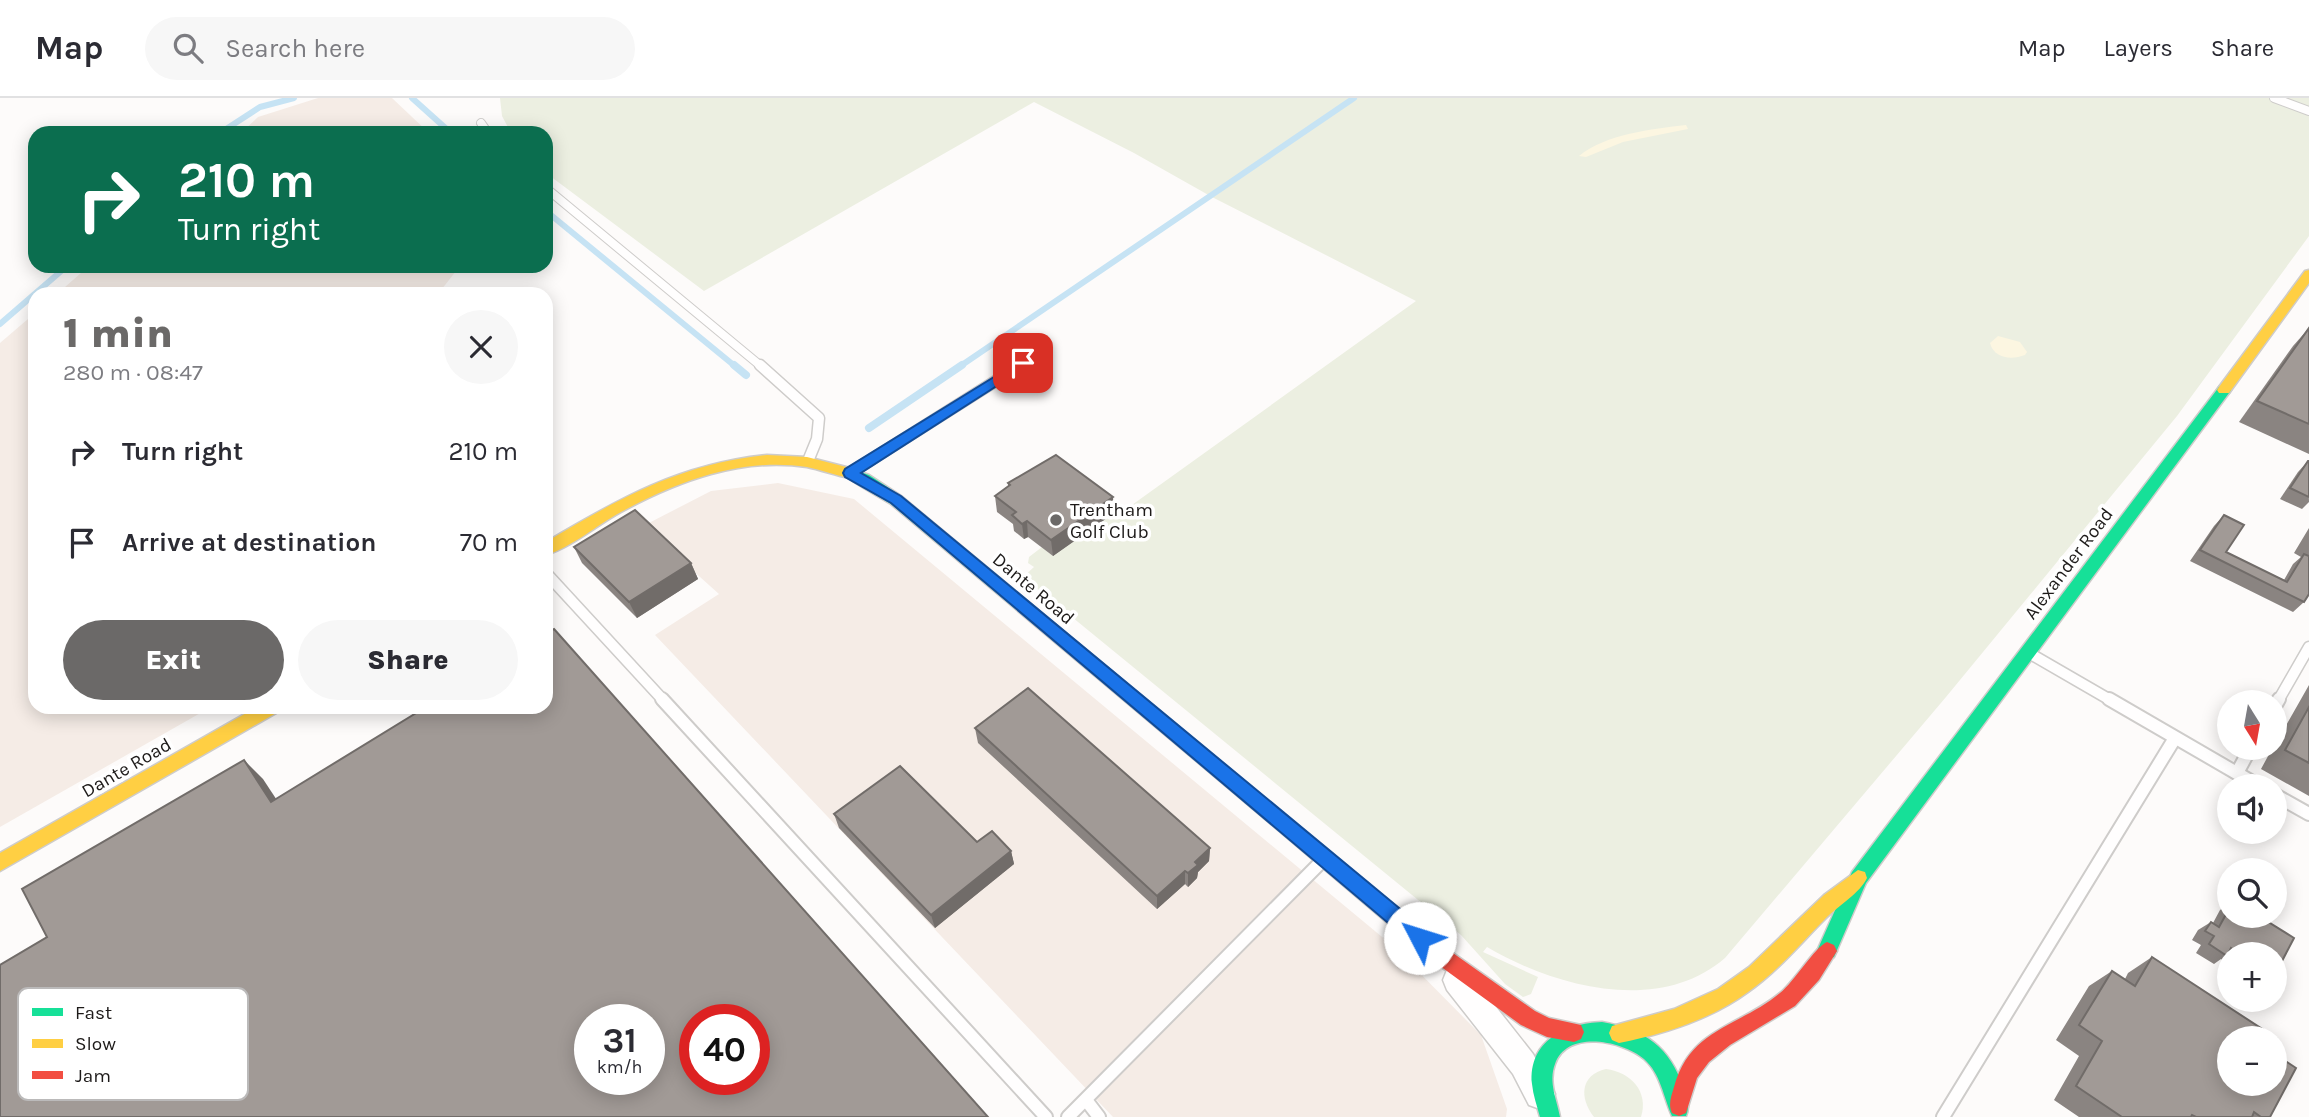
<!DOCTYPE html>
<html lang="en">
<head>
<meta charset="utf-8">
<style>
	body { margin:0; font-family:Karla,sans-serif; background:#f7f7f7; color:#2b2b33; height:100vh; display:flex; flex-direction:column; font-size:26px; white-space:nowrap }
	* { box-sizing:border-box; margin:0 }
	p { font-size:23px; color:#7c7c81 }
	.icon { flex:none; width:38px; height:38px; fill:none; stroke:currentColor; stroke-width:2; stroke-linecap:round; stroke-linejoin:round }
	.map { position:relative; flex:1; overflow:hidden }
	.side { position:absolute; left:28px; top:189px; width:525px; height:427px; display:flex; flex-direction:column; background:#fff; border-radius:21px; box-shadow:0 4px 18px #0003 }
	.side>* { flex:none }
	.top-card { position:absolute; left:28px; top:28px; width:525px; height:147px; border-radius:21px; box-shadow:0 4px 18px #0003; background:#0b6e4f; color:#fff; overflow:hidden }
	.needle { width:46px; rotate:169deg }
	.fabs { position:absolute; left:2217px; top:592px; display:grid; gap:14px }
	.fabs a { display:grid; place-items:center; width:70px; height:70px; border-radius:50%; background:#fff; box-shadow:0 4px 18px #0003; font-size:35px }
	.speed { position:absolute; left:574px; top:906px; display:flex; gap:14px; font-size:35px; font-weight:700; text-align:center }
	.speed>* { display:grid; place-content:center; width:91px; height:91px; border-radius:50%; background:#fff; box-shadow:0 4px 18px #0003; line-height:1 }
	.speed small { font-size:18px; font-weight:400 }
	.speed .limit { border:10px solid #d22; background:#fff; color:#111 }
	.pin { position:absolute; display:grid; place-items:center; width:60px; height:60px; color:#fff; margin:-30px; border-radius:14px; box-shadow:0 4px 10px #0006 }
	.me { position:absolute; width:77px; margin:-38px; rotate:310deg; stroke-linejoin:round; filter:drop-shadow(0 0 5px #0008) }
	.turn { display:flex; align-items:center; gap:24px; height:147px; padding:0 35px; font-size:32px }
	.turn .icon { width:91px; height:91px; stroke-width:2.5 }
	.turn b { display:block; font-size:49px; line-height:60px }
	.round { display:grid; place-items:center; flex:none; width:74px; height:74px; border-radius:37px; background:#f7f7f7 }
	.summary { display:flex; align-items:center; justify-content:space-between; height:119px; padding:0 35px }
	h1 { font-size:42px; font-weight:800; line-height:52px; color:#6b6968 }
	.action { display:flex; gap:14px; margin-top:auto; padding:14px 35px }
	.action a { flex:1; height:80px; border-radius:42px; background:#6b6968; color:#fff; font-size:28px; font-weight:800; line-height:80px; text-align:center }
	.action a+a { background:#f7f7f7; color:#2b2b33 }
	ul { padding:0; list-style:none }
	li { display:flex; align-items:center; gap:21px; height:91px; padding:0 35px }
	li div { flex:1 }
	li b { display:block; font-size:26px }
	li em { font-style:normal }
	header { display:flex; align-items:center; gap:42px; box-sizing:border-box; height:98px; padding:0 35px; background:#fff; border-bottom:2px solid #e1e1e2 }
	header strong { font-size:33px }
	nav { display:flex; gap:38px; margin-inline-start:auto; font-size:24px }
	.search { width:490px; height:63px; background:#f7f7f7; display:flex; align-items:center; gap:18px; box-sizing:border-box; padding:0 24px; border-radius:38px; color:#7c7c81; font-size:26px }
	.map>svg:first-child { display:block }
</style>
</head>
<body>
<header>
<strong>Map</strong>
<div class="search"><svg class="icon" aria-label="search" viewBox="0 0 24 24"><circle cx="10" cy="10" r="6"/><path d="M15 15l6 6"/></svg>Search here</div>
<nav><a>Map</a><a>Layers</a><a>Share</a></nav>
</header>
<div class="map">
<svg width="2309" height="1019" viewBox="0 0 2309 1019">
	<rect width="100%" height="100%" fill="#fdfbfa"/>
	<g fill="#f5ece6">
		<path d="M318 0H392L429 35H241L258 19Z"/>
		<path d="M89 168H460L438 196H57Z"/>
		<path d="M35 215V609H211L0 729V245Z"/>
		<path d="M778 385 854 401 1393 848 1481 937 1507 1011 1506 1019H1113L655 537 719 496 643 428 711 393Z"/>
	</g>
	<g fill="#ecefe1">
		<path d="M500 0H2309V138L2177 318 1946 599 1725 860C1659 917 1555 889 1487 849L1483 854 1538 879 1531 896 1523 899 1505 886 1461 837 1023 479 1034 469 1028 465 1029 459 1042 449 1053 458 1114 415 1118 417 1416 203 1212 99 1134 55 1034 4 704 193 546 75V35H511L502 18Z"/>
		<path d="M1606 971C1631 974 1649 994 1641 1019H1594C1579 1000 1580 977 1606 971Z"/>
	</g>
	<g fill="#fcf6e1">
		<path d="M1686 27 1688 31 1623 44 1586 59 1579 58C1606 36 1652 31 1686 27Z"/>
		<path d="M1998 238 2020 244 2027 254 2025 257C2012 262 1994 261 1990 245Z"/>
	</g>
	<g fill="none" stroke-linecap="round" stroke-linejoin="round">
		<g stroke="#c6e3f4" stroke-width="6">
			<path d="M412 0 451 35"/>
			<path d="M220 35 260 9 294 0"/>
			<path d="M546 113 736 269"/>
			<path d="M0 226 67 168"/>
			<path d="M959 269 1354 0"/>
		</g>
		<g stroke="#c6e3f4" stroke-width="8">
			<path d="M734 267 746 277"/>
			<path d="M869 330 962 267"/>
		</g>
		<defs>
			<g id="lane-far2">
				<path d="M2274 0 2309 13"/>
				<path d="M481 25 488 35"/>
				<path d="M546 90 762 269"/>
				<path d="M1019 269 1045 252"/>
			</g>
			<g id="lane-far1">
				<path d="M760 267 819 320 817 341 808 363"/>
				<path d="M850 375 1021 267"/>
				<path d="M546 475 664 603"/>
				<path d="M2029 555 2112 603"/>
				<path d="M2278 603 2309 549"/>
			</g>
			<g id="lane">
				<path d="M662 601 1046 1019"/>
				<path d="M2109 601 2259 688"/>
				<path d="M2275 608 2279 601"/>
				<path d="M2237 675 2251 649"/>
				<path d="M2275 697 2309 716"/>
				<path d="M1086 1002 1099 1019"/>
				<path d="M1068 1019 1320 765"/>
				<path d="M1943 1019 2175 640"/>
			</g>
			<path id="street" d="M1457 869 1467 872 1533 956 1555 996 1551 1007 1540 1011 1529 1007 1513 976 1447 892 1443 882 1447 872Z"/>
			<g id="fast">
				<path d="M2224 287 2231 292 2229 295 1866 785 1834 859 1827 862 1820 859 1817 853 1852 774 2219 289Z"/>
				<path d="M849 370 869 377 901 398 1263 699 1266 704 1263 709 1257 712 1251 709 891 406C880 399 847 381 842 375L844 371Z"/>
				<path d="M1602 924C1646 932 1669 948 1684 991 1687 1001 1690 1009 1686 1018H1672C1663 998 1661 976 1644 961 1623 943 1567 931 1555 966 1548 984 1557 1002 1560 1019H1540C1537 1008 1533 997 1532 986 1528 943 1566 925 1602 924Z"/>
			</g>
			<g id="slow">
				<path d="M2309 172V185L2229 295H2219L2217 292 2219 289 2305 173Z"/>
				<path d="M767 357 807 359 854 371 856 375 849 380C835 377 821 372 807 369 742 359 678 383 621 414 597 427 572 449 546 457V444C620 400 680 366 767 357Z"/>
				<path d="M257 609H280L278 614 0 773V755Z"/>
				<path d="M1858 772 1865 774 1867 780C1860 795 1838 808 1825 821 1800 846 1777 874 1748 894 1710 922 1664 936 1619 945L1612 942 1609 935 1612 928 1674 911 1718 891 1749 869 1824 797Z"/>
			</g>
			<g id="jam">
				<path d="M1257 696 1263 699 1443 848 1535 913 1549 920 1581 927 1584 934 1581 941 1574 944 1547 939 1521 927 1429 860 1251 709 1248 704 1251 699Z"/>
				<path d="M1827 844 1834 847 1837 853 1819 882 1795 908 1730 947 1709 964 1697 980 1686 1015 1679 1018 1672 1015C1668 1006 1671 999 1674 989 1690 930 1739 929 1780 895 1794 884 1815 849 1827 844Z"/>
			</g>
		</defs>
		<use href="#lane-far2" stroke="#ceccca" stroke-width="10"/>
		<use href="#lane-far1" stroke="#ceccca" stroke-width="13"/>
		<use href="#lane" stroke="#ceccca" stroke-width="16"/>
		<use href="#street" stroke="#ceccca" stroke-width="3"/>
		<use href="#fast" stroke="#ceccca" stroke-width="3"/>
		<use href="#slow" stroke="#ceccca" stroke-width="3"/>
		<use href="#jam" stroke="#ceccca" stroke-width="3"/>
		<use href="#lane-far2" stroke="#fffefe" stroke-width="8"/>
		<use href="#lane-far1" stroke="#fffefe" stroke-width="10"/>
		<use href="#lane" stroke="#fffefe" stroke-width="12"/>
		<use href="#street" fill="#fffefe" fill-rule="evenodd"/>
		<use href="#fast" fill="#16e098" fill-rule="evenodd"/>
		<use href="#slow" fill="#ffcf43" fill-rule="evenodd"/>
		<use href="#jam" fill="#f24e42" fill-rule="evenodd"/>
	</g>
	<g fill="#8a8481">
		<path d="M2309 230V356L2239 324 2293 248Z"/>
		<path d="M2308 363 2309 404 2302 411 2280 401 2298 374Z"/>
		<path d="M1008 385 1114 415 1053 458 1028 439 1024 441 1014 433 1013 426 997 414 995 398 1008 388Z"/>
		<path d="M2224 417 2226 454 2284 482 2293 466 2301 459 2294 455 2309 430V496L2304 504 2293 514 2190 463 2214 428Z"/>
		<path d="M574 449 691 465 698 481 637 520 582 465Z"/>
		<path d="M2309 587V698L2261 671 2273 649H2275V647Z"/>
		<path d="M975 630 1210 750 1209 763 1198 774 1197 780 1188 789 1185 786 1157 811 978 645Z"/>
		<path d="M834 716 977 744 1011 753 1014 766 935 830 839 730Z"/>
		<path d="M2230 805V817H2257L2294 840 2281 865 2275 869V856H2230V876L2224 873 2228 866 2221 861 2214 866 2196 855 2201 847 2192 842 2198 832 2211 824 2213 825 2220 812Z"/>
		<path d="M2152 859 2230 940 2270 1019H2079L2054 1002 2079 958 2056 942 2089 888 2112 873 2125 881 2128 875Z"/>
	</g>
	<g fill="#716c69">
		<path d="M1113 399 1114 415 1053 458 1051 442Z"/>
		<path d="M1027 423 1028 439 1024 441 1022 426Z"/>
		<path d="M691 465 698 481 637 520 629 504Z"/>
		<path d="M244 662 263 681 290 722 271 704Z"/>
		<path d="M1210 750 1209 763 1198 774 1197 780 1188 789V775L1195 764Z"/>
		<path d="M1011 753 1014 766 935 830 931 817Z"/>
		<path d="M1185 773V786L1157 811V798Z"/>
	</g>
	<g fill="#a19a96" stroke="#716c69" stroke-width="2" fill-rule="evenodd">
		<path d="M2309 230V326L2257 303Z"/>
		<path d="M1056 357 1113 399 1051 442 1027 423 1022 426 1012 417 1016 414 995 398 1010 387 1008 385Z"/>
		<path d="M2308 363H2309V399L2290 390Z"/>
		<path d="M635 412 691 465 629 504 574 449Z"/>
		<path d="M2224 417 2244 427 2226 454 2287 484 2304 456 2309 458V496L2304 504 2200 452Z"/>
		<path d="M554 531 988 1019H0V867L47 839 22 791 244 662 271 704 426 609H546V536ZM590 922H649V982H590ZM695 922H754V982H695Z"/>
		<path d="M1028 590 1210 750 1195 764 1198 767 1188 775 1185 773 1157 798 975 630Z"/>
		<path d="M2309 609V665L2285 652Z"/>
		<path d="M900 668 977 744 992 733 1011 753 931 817 834 716Z"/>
		<path d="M2230 809V817H2257L2294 840 2281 865 2275 861V856H2239L2231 850 2227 858 2209 846 2214 838 2205 833 2211 824 2219 829Z"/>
		<path d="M2152 859 2276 940 2275 941V940H2230V985H2275V956L2296 970 2270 1019H2261L2254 1014 2252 1019H2196L2192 1017 2191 1019H2122L2076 988 2102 943 2079 927 2112 873 2135 888Z"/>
	</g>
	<path fill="#1a73e8" stroke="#114b97" stroke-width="2" d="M1023 261 1028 262V268L861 375 901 398 1427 833 1430 840 1427 846 1420 849 1413 846 891 405 845 379 843 375 845 371Z"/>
	<circle fill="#6b6968" stroke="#fff" stroke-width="2.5" cx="1056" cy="422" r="7"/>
	<g text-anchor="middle" stroke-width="7" stroke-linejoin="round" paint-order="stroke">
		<g font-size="19" fill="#1d1a19" stroke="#fff" text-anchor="start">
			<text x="1070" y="418">Trentham<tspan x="1070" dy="22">Golf Club</tspan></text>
		</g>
		<g font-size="19" fill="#1d1a19" stroke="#fff">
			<text transform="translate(2068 465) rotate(-53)" y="7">Alexander Road</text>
			<text transform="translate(1034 490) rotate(40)" y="7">Dante Road</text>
			<text transform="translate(126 669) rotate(-30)" y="7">Dante Road</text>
		</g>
	</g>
	<rect x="18" y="890" width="230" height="112" rx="10" fill="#fff" stroke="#bbbaba" stroke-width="2"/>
	<rect x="32" y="910" width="31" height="8" fill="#16e098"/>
	<rect x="32" y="941" width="31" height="9" fill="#ffcf43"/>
	<rect x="32" y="973" width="31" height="8" fill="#f24e42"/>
	<g font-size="19" fill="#1d1a19">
		<text x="75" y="921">Fast</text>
		<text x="75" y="952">Slow</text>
		<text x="75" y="984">Jam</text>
	</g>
</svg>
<div class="fabs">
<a><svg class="needle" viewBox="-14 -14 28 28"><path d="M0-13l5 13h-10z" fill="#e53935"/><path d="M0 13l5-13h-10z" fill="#7c7c81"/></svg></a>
<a><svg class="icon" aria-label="sound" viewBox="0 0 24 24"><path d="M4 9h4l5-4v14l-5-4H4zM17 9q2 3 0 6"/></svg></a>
<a><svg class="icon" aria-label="search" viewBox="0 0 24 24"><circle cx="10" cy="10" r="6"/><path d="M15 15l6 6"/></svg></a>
<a>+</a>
<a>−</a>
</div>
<div class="speed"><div>31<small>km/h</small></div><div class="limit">40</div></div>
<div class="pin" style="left:1023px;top:265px;background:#d93025"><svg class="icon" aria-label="arrive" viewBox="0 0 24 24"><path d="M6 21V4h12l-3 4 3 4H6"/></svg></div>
<svg class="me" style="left:1420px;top:840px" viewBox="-20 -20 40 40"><circle r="19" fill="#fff"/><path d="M0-13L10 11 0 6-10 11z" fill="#1a73e8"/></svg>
<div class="top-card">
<div class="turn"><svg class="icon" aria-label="right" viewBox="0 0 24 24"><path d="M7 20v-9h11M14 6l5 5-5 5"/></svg><div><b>210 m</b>Turn right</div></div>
</div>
<section class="side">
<div class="summary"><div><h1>1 min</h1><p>280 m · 08:47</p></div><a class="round"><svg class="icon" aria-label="close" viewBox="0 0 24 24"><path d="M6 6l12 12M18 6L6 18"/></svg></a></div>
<ul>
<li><svg class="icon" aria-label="right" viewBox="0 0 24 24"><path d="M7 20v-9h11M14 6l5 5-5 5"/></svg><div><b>Turn right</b></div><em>210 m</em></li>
<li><svg class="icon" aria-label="arrive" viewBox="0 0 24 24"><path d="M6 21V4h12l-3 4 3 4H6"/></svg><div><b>Arrive at destination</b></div><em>70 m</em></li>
</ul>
<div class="action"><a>Exit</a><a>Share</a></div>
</section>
</div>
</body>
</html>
